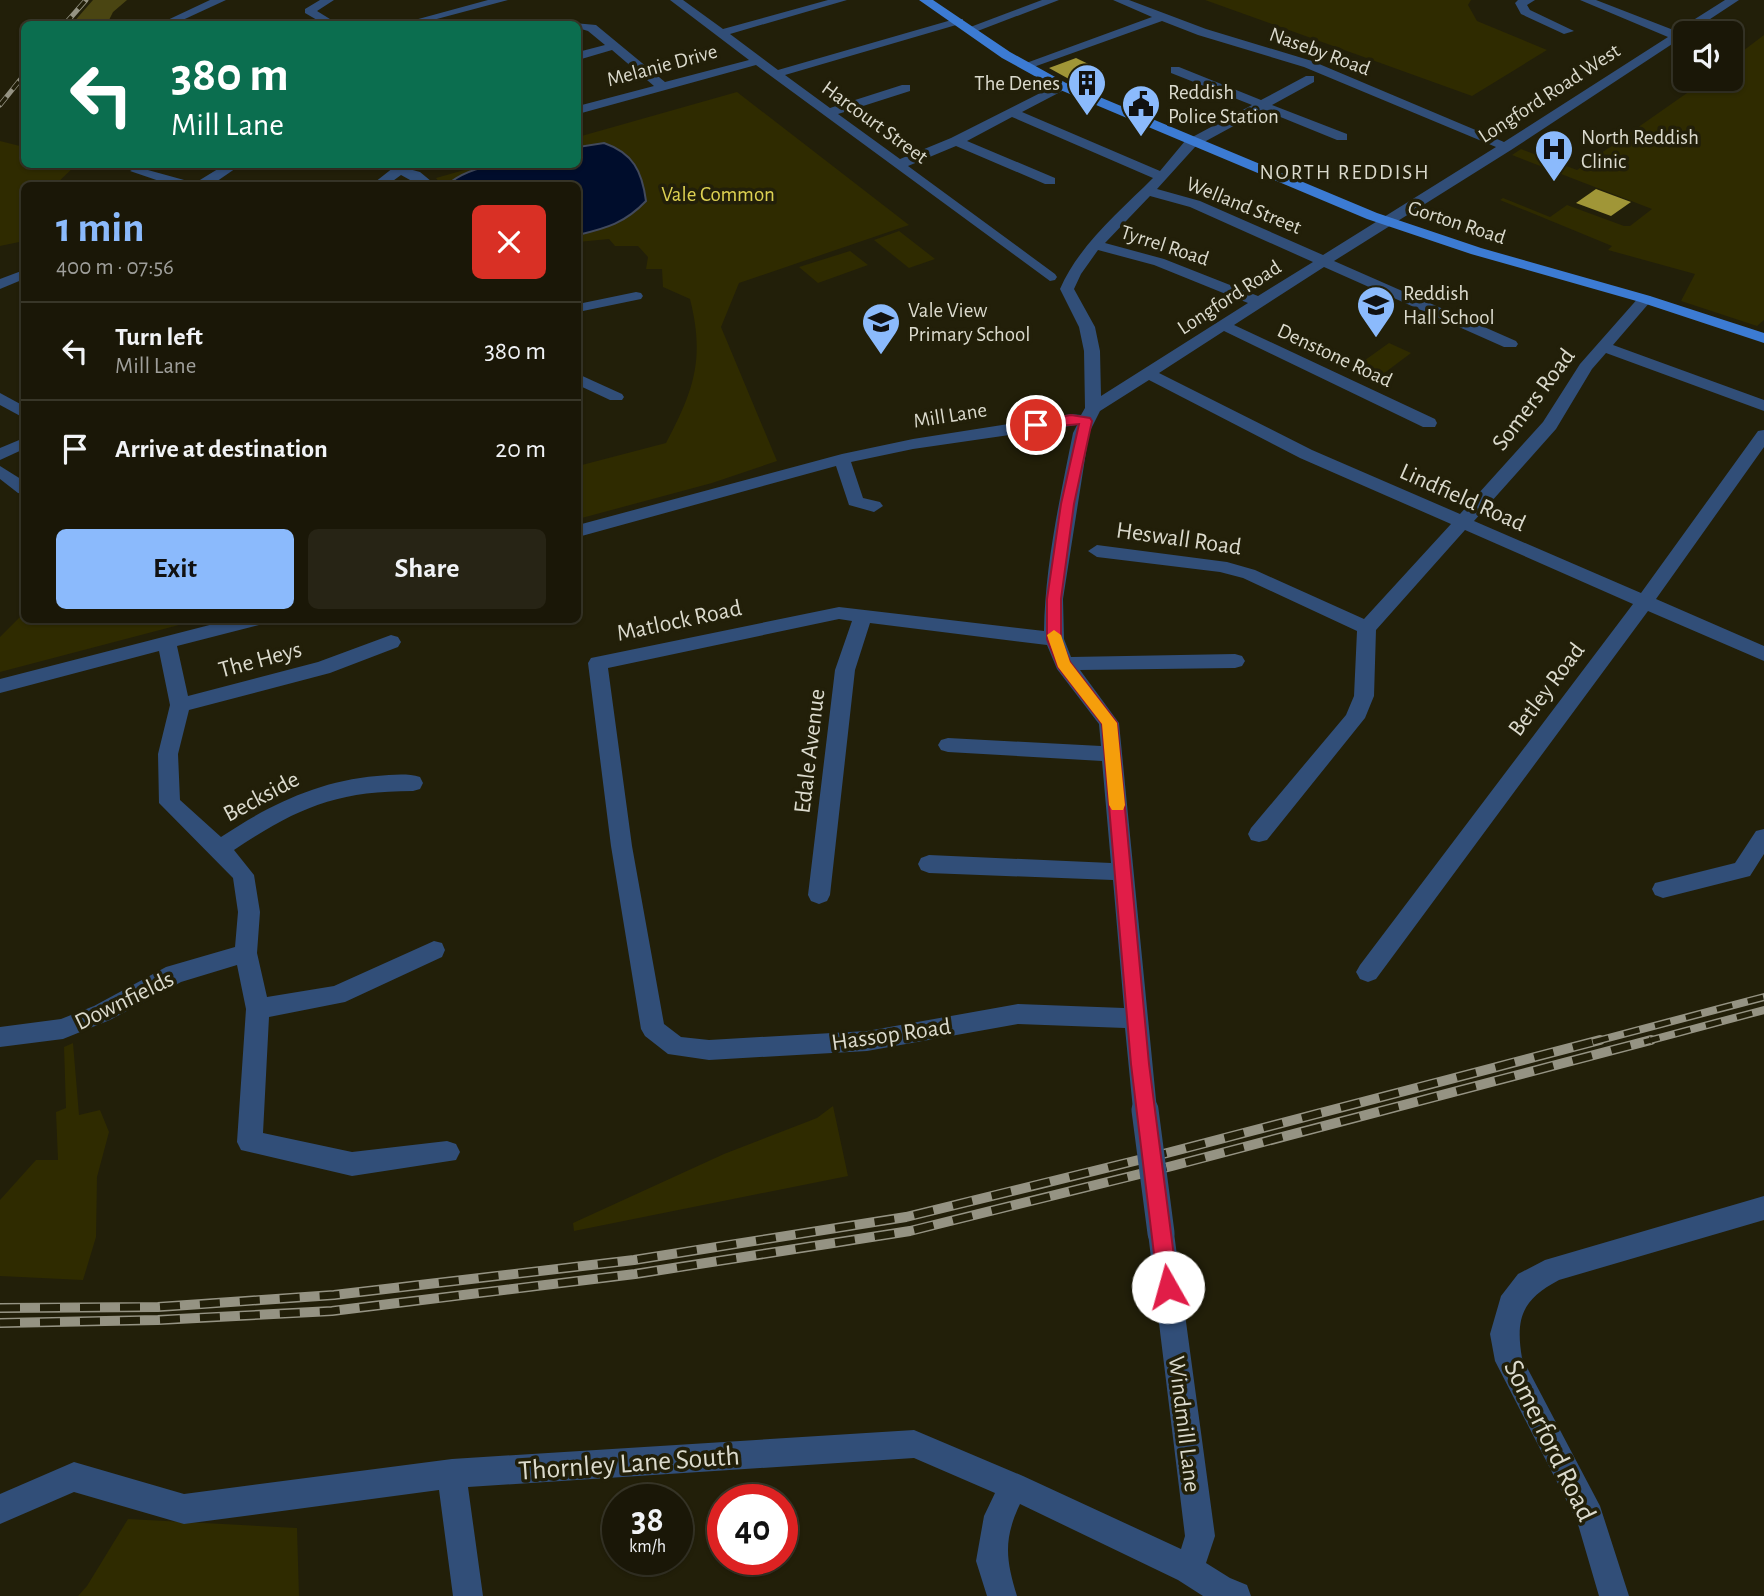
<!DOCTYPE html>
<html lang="en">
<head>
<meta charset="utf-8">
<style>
	body { margin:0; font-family:"Alegreya Sans",sans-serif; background:#272415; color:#f1f3f6; height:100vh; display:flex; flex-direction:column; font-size:26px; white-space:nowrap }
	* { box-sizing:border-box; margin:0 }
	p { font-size:23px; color:#9f9f9b }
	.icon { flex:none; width:38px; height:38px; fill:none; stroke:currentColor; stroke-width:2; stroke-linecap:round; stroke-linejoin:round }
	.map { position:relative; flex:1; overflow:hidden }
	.panel { position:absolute; left:21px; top:182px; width:560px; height:441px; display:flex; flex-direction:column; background:#1a1707; border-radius:10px; box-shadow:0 2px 5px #0004,0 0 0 2px #383628 }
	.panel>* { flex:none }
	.guide { position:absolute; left:21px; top:21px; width:560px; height:147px; border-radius:10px; box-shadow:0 2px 5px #0004,0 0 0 2px #383628; background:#0b6e4f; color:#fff; overflow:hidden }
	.fabs { position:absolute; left:1673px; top:21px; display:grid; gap:14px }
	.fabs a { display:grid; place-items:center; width:70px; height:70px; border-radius:10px; background:#1a1707; box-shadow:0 2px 5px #0004,0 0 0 2px #383628; font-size:35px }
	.speed { position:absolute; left:602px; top:1484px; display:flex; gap:14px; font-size:35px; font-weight:700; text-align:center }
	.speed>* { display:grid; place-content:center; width:91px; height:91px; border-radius:50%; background:#1a1707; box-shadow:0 2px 5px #0004,0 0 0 2px #383628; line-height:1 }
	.speed small { font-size:18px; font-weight:400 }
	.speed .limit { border:10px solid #d22; background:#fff; color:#111 }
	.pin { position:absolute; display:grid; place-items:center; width:60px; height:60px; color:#fff; margin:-30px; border:4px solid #fff; border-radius:50%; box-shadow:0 2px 7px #0007 }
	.me { position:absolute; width:77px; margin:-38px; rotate:353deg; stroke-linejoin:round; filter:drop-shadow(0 0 5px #0008) }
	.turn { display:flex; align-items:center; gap:24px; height:147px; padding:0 35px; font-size:32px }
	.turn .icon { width:91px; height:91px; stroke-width:2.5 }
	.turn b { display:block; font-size:49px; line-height:60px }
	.round { display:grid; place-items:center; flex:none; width:74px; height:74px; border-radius:10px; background:#272415 }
	.head { display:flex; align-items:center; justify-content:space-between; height:119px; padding:0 35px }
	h1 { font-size:42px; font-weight:700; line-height:52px; color:#8bbafc }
	.button { display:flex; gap:14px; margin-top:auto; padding:14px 35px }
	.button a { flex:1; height:80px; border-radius:10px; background:#8bbafc; color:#111; font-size:28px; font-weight:700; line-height:80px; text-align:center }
	.button a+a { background:#272415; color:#f1f3f6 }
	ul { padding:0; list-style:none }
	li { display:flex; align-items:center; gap:21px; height:98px; padding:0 35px; border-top:2px solid #383628 }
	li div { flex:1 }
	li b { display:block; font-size:26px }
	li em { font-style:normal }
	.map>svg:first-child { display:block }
</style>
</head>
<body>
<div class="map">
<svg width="1764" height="1596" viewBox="0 0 1764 1596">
	<rect width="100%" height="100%" fill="#221f09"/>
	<g fill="#2f2b00">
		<path d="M1205 0H1471L1468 5 1477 21 1547 50 1472 96Z"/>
		<path d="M1764 35V320L1757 326 1681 301 1695 274 1608 250 1612 246 1500 200 1503 198 1550 217 1567 205 1624 226H1630L1652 209 1512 155 1521 149 1577 170 1707 79H1731V60Z"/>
		<path d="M737 92 909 225 739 283 721 327 777 461 712 483 578 519V466L666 443C694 390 705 359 690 299L663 287 662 269H646L648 257 638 246H615L609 239 578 242V186L441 185 436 178 482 165 578 164V137Z"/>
		<path d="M0 141 24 147V164L76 165 55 185 24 186V241L0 246Z"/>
		<path d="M899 231 935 259 909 268 874 240Z"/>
		<path d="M850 251 868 265 818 283 799 267Z"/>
		<path d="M1389 343 1411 353 1383 374 1361 363Z"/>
		<path d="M24 613V620H198L0 672V637Z"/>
		<path d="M73 1043 79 1115 100 1110 109 1132 97 1177 96 1237 83 1280 0 1276V1200L36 1160H58L56 1112 66 1108 64 1047Z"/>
		<path d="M833 1106 848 1176 574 1231 573 1223 724 1154 817 1118Z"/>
		<path d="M128 1519 297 1528 299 1596H78L87 1586Z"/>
	</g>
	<path fill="#4a4512" d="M93 0H127L113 12 107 24H72Z"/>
	<path fill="#000d2c" stroke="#424a5c" stroke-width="2" d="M604 143C633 153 642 171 646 201 625 223 607 228 578 235V186L447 185C481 156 535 164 578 164V147Z"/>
	<g fill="#a09637">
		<path d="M1076 58 1103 71 1078 84 1049 68Z"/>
		<path d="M1596 189 1631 202 1611 216 1576 203Z"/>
	</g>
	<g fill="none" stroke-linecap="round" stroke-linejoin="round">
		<g fill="#314e78" fill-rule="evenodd">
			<path d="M210 0H226L174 24H159Z"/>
			<path d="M320 0H334L317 11 338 24H324L305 13V9Z"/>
			<path d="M488 0H508L418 24H400Z"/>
			<path d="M670 0H683L723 29 828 0H847L730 34 778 70 955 19H963V23L785 75 830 108 902 85H910V91L838 114 900 159 951 138 1062 82 1068 86 1066 89 1022 112 1160 171 1185 141 1252 105 1171 73V67H1179L1261 100 1306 76H1314V82L1272 105 1347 134V140H1337L1263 110 1195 147 1157 189 1200 201 1323 255 1496 147 1304 67 1198 35 1162 21 1028 69 1018 66 1152 17 1113 0H1129L1206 29 1312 61 1504 142 1668 37 1580 0H1596L1676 31 1725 0H1739L1511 150 1334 261 1516 341 1518 344 1516 347H1504L1324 267 1234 325 1435 419 1437 423 1435 427H1423L1224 331 1159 373 1312 450 1460 514 1543 422 1580 364 1640 296H1650L1653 299 1650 302 1613 345 1764 400V411L1606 353 1592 369 1556 429 1474 521 1641 593 1758 431 1764 430V447L1656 599 1764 646V661L1648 611 1376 979 1368 982 1360 979 1356 972 1360 965 1633 604 1465 530 1376 630 1374 696 1365 718 1267 840 1259 842 1251 840 1248 834 1251 828 1346 715 1354 696 1357 631 1243 578 1220 572 1097 557 1088 551 1097 545 1227 562 1255 570 1364 619 1451 524 1300 458 1149 380 1100 411 1089 433 1063 599 1064 639 1071 657 1235 654 1242 656 1245 661 1242 666 1235 668 1080 670 1119 723 1157 1110 1154 1118 1145 1121 1136 1118 1133 1110 1125 1028 1018 1024 867 1051 709 1060 668 1054 645 1036 641 1029 611 846 588 663 591 658 839 607 1044 631C1045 565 1060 498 1073 433L1077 425 913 449 851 462 863 498 880 502 883 506 874 512 849 505 836 466 578 537V525L842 454 913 439 1071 414 1081 415 1085 408 1084 351 1079 327 1060 289C1079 245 1120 211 1153 178L1012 117 967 141 1055 178V184H1045L956 146 908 166 1055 274 1057 277 1055 280 1050 281 756 65 578 114V106L654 86 612 50 578 60V52L605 45 588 31 578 28V24H572L574 23 596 25 665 82 749 60ZM1150 196 1190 207 1313 262 1258 296 1164 259 1105 243ZM1098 250 1154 265 1248 303 1101 396 1100 351 1095 327 1074 289 1081 274ZM839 619 852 621 835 670 808 895 811 901 819 904 827 901 830 895 855 670 870 623 1047 645 1057 669 1099 724 1101 746 948 738 941 740 938 745 941 750 948 752 1102 761 1111 863 929 855 921 858 918 864 921 870 929 873 1113 880 1124 1008 1018 1004 867 1031 709 1040 681 1037 664 1024 632 846 608 668Z"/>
			<path d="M1042 0H1059L975 32 965 29Z"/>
			<path d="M1518 0H1535L1527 5 1530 10 1574 31 1564 34 1521 14 1515 3Z"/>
			<path d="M226 164H242L210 186H174L130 171 137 167 195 183Z"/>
			<path d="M398 164H413L409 169 420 172 437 186H421L401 175 386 186H370Z"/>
			<path d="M24 270V279L0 289V279Z"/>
			<path d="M636 292 641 293 643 296 641 299 578 312V304Z"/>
			<path d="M578 374 622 394 624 397 622 400H610L578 385Z"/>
			<path d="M0 393 24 406V418L0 405Z"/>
			<path d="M24 438V449L0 460V448Z"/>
			<path d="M0 466 24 481V494L18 493 0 479Z"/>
			<path d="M229 620H261L259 625 177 646 188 696 318 662 391 635 398 637 401 642 398 647 330 673 189 710 178 754 180 800 221 837C269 805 318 781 377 776 391 775 407 773 420 777L423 783 420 789 413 791C336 791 297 808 234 850L254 875 260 912 257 953 267 997 334 986 434 941 442 943 445 950 442 957 345 1002 269 1017 263 1133 352 1152 447 1141 456 1144 460 1152 456 1160 352 1176 241 1150 237 1142 246 1009 237 965 181 982 110 1020 63 1039 0 1047V1027L61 1019 94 1006 166 967 235 947 238 912 233 878 159 803 158 754 170 705 159 651 0 693V679Z"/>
			<path d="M1764 829V854L1750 876 1663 898 1655 895 1652 889 1655 883 1735 863 1756 831Z"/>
			<path d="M1764 1196V1220L1559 1280C1523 1299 1515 1317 1522 1358L1600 1506 1629 1596H1599L1577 1521 1495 1361 1490 1334 1501 1296 1518 1274 1545 1260Z"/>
			<path d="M1161 1221 1170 1224 1174 1233 1215 1536 1206 1563 1230 1578 1247 1585 1251 1596H1203L1178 1580 1020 1504C1003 1540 1006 1560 1017 1596H987L976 1561 984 1516 995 1493 914 1458 468 1487 483 1596H453L439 1490 184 1524 74 1492 0 1524V1494L74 1462 184 1494 452 1459 914 1430 1023 1476 1181 1549 1185 1536 1148 1233 1152 1224Z"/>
		</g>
		<path fill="#3c7bd3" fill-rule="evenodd" d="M919 0H933L1010 52 1066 83 1377 213 1481 248 1650 296 1764 333V343L1640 302 1471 254 1367 219 1058 89 1002 58Z"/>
		<defs>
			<g id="rail-far2">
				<path d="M65 24 86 0"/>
				<path d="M0 105 24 75"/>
			</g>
			<g id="rail-far1">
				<path d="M1593 1042 1764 997"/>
				<path d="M1644 1042 1764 1010"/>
			</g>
			<g id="rail">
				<path d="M0 1308 158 1307 334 1295 634 1260 906 1217 1167 1153 1600 1040"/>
				<path d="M0 1323 158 1320 332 1311 635 1274 910 1231 1172 1166 1651 1040"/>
			</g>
		</defs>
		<use href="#rail-far2" stroke="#959383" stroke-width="5"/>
		<use href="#rail-far1" stroke="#959383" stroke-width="8"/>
		<use href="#rail" stroke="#959383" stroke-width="10"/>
		<use href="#rail-far2" stroke="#221f09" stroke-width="3.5" stroke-dasharray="10" stroke-linecap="butt"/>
		<use href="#rail-far1" stroke="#221f09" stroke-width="5" stroke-dasharray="16" stroke-linecap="butt"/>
		<use href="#rail" stroke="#221f09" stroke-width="7" stroke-dasharray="20" stroke-linecap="butt"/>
		<path stroke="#314e78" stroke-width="27" d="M1145 1110 1161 1233"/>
	</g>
	<path fill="#e11d48" stroke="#92132f" stroke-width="2" d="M1071 415 1090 418 1092 421 1074 504 1061 599V639L1070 662 1117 723 1149 1064 1178 1287 1175 1294 1168 1297 1161 1294 1158 1287 1131 1064 1102 724 1058 667 1047 639V599L1061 504 1079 424 1036 428 1030 425 1036 421Z"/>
	<path fill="#f59e0b" d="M1054 630 1061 635 1070 662 1117 723 1125 805 1123 810H1112L1109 805 1102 724 1058 667 1047 635Z"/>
	<defs>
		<symbol id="building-pin" viewBox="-11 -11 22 30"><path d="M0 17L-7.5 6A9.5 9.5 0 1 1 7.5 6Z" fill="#8bbafc" stroke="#221f09"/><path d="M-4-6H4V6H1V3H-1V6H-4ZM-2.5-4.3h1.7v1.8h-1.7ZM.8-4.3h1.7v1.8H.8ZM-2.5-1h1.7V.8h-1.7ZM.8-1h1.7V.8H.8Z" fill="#111"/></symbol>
		<symbol id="civic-pin" viewBox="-11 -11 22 30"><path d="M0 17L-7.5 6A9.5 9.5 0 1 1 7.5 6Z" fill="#8bbafc" stroke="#221f09"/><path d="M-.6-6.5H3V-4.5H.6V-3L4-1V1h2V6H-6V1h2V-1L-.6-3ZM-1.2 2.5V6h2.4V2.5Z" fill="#111"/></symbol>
		<symbol id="hospital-pin" viewBox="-11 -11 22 30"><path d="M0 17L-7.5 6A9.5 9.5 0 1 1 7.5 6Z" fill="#8bbafc" stroke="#221f09"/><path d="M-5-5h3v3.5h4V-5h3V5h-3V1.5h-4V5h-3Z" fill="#111"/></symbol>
		<symbol id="school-pin" viewBox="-11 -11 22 30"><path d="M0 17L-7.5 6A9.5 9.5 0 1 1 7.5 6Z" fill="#8bbafc" stroke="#221f09"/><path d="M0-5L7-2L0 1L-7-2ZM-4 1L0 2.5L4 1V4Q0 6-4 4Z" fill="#111"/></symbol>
	</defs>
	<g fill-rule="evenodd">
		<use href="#building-pin" x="1065" y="61" width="44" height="60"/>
		<use href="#civic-pin" x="1119" y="82" width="44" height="60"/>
		<use href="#hospital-pin" x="1532" y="127" width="44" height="60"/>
		<use href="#school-pin" x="1354" y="283" width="44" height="60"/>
		<use href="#school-pin" x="859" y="300" width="44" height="60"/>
	</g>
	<g text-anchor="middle" stroke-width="7" stroke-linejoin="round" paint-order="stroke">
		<g font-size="21" fill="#dbdacd" stroke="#221f09">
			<text transform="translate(1320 51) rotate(20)" y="7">Naseby Road</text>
			<text transform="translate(662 65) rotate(-15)" y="7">Melanie Drive</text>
			<text transform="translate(1549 93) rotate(-33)" y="7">Longford Road West</text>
			<text transform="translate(875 122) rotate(36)" y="7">Harcourt Street</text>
			<text transform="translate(1244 205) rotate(22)" y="7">Welland Street</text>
			<text transform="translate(1457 222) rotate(18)" y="7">Gorton Road</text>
			<text transform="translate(1165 245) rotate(18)" y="7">Tyrrel Road</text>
			<text transform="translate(1229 297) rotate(-33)" y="7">Longford Road</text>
			<text transform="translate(1335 355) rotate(25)" y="7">Denstone Road</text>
			<text transform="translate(950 415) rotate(-9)" y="7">Mill Lane</text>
		</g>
		<g font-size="21" fill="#dbdacd" stroke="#221f09" text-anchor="start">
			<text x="1060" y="90" text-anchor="end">The Denes</text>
			<text x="1168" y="99">Reddish<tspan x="1168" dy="24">Police Station</tspan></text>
			<text x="1581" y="144">North Reddish<tspan x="1581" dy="24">Clinic</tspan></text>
			<text x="1403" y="300">Reddish<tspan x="1403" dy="24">Hall School</tspan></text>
			<text x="908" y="317">Vale View<tspan x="908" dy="24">Primary School</tspan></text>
		</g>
		<g font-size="21" letter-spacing="2" fill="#dbdacd" stroke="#221f09">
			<text x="1345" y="179">NORTH REDDISH</text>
		</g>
		<g font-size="21" fill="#ddd152" stroke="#221f09">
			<text x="718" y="201">Vale Common</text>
		</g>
		<g font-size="24" fill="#dbdacd" stroke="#221f09">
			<text transform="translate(1533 399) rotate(-53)" y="8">Somers Road</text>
			<text transform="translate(1463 497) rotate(24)" y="8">Lindfield Road</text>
			<text transform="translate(1179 538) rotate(8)" y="8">Heswall Road</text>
			<text transform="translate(679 620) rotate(-12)" y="8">Matlock Road</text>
			<text transform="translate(260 659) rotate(-15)" y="8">The Heys</text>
			<text transform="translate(1546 689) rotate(-53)" y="8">Betley Road</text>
			<text transform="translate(809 751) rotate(-83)" y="8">Edale Avenue</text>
			<text transform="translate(261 796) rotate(-28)" y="8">Beckside</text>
			<text transform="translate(124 1000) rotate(-26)" y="8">Downfields</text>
			<text transform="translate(891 1034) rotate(-8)" y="8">Hassop Road</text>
			<text transform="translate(1185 1424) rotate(83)" y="8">Windmill Lane</text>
		</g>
		<g font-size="28" fill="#dbdacd" stroke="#221f09">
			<text transform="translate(1551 1440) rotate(64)" y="10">Somerford Road</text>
			<text transform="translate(629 1462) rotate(-4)" y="10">Thornley Lane South</text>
		</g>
	</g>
</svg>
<div class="fabs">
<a><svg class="icon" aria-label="sound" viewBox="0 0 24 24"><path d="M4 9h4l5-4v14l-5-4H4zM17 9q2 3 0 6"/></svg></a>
</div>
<div class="speed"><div>38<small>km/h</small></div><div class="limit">40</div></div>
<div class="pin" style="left:1036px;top:425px;background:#d93025"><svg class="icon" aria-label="arrive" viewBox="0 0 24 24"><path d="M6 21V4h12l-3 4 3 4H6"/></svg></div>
<svg class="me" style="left:1168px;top:1287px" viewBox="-20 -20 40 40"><circle r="19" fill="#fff"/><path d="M0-13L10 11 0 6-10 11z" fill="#e11d48"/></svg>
<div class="guide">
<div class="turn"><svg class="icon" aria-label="left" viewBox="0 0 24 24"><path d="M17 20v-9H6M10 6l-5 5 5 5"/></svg><div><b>380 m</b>Mill Lane</div></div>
</div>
<section class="panel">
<div class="head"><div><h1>1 min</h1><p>400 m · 07:56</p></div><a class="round" style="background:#d93025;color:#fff"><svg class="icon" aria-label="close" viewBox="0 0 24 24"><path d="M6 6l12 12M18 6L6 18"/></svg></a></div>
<ul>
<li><svg class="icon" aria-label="left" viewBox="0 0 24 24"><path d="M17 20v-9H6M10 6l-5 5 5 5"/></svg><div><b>Turn left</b><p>Mill Lane</p></div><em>380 m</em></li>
<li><svg class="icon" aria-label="arrive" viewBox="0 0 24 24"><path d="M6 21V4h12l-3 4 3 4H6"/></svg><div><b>Arrive at destination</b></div><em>20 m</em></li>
</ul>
<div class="button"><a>Exit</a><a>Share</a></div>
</section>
</div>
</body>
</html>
